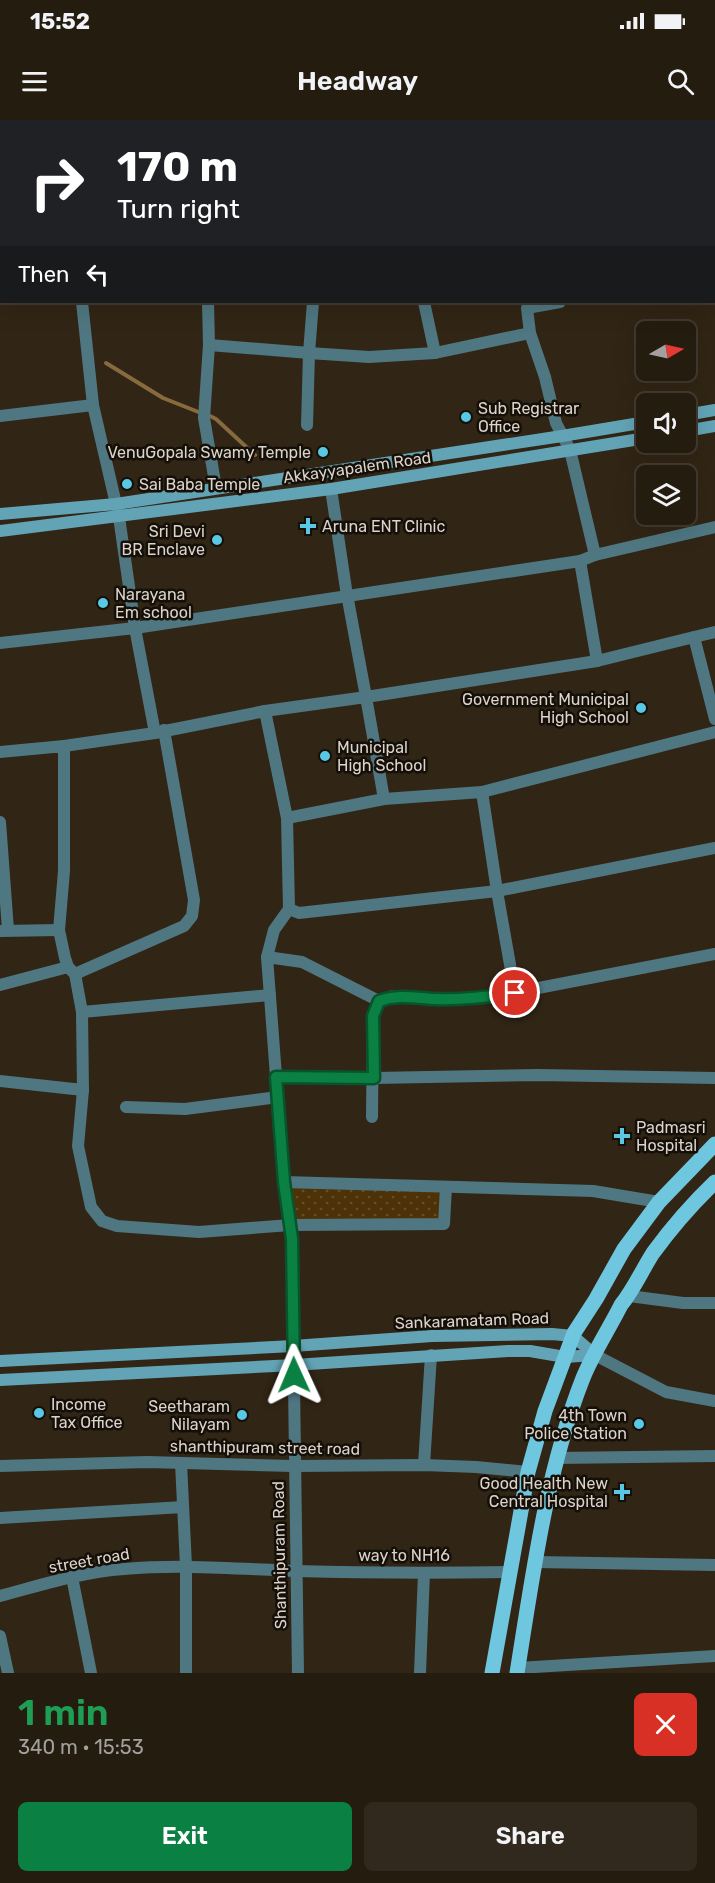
<!DOCTYPE html>
<html lang="en">
<head>
<meta charset="utf-8">
<style>
	body { margin:0; font-family:Rubik,sans-serif; background:#31291e; color:#f1f3f6; height:100vh; display:flex; flex-direction:column; font-size:22px; white-space:nowrap }
	* { box-sizing:border-box; margin:0 }
	p { font-size:20px; color:#a3a19f }
	.icon { flex:none; width:33px; height:33px; fill:none; stroke:currentColor; stroke-width:2; stroke-linecap:round; stroke-linejoin:round }
	.map { position:relative; height:1553px; overflow:hidden }
	.sheet { display:flex; flex-direction:column; background:#251c10; flex:1 }
	.sheet>* { flex:none }
	.banner { position:absolute; left:0px; top:0px; width:716px; height:183px; box-shadow:0 6px 24px #0002,0 0 0 2px #423a30; background:#202124; color:#fff; overflow:hidden }
	.needle { width:39px; rotate:81deg }
	.buttons { position:absolute; left:636px; top:201px; display:grid; gap:12px }
	.buttons a { display:grid; place-items:center; width:60px; height:60px; border-radius:9px; background:#251c10; box-shadow:0 6px 24px #0002,0 0 0 2px #423a30; font-size:30px }
	.pin { position:absolute; display:grid; place-items:center; width:51px; height:51px; color:#fff; margin:-26px; border:3px solid #fff; border-radius:50%; box-shadow:0 2px 6px #0007 }
	.me { position:absolute; width:66px; margin:-33px; rotate:359deg; stroke-linejoin:round; filter:drop-shadow(0 0 4px #0008) }
	.turn { display:flex; align-items:center; gap:21px; height:126px; padding:0 18px; font-size:27px }
	.turn .icon { width:78px; height:78px; stroke-width:2.5 }
	.turn b { display:block; font-size:42px; line-height:51px }
	.then { display:flex; align-items:center; height:57px; padding:0 18px; background:#0003; gap:12px; font-size:22px }
	.round { display:grid; place-items:center; flex:none; width:63px; height:63px; border-radius:9px; background:#31291e }
	.head { display:flex; align-items:center; justify-content:space-between; height:102px; padding:0 18px }
	h1 { font-size:36px; font-weight:600; line-height:45px; color:#1e9e55 }
	.action { display:flex; gap:12px; margin-top:auto; padding:12px 18px }
	.action a { flex:1; height:69px; border-radius:9px; background:#0b8043; color:#fff; font-size:24px; font-weight:600; line-height:69px; text-align:center }
	.action a+a { background:#31291e; color:#f1f3f6 }
	.status { display:flex; justify-content:space-between; align-items:center; height:42px; padding:0 30px; background:#251c10; direction:ltr }
	.status svg { height:16px; fill:currentColor }
	header { display:flex; justify-content:space-between; align-items:center; height:78px; padding:0 18px; background:#251c10; font-size:27px; font-weight:600 }
	.map>svg:first-child { display:block }
</style>
</head>
<body>
<div class="status"><b>15:52</b><svg viewBox="0 0 49 12"><path d="M0 12V9h3v3zM5 12V6h3v6zM10 12V3h3v9zM15 12V0h3v12zM26 1h20v11H26zM47 4h2v5h-2z"/></svg></div>
<header><svg class="icon" aria-label="menu" viewBox="0 0 24 24"><path d="M4 6h16M4 12h16M4 18h16"/></svg>Headway<svg class="icon" aria-label="search" viewBox="0 0 24 24"><circle cx="10" cy="10" r="6"/><path d="M15 15l6 6"/></svg></header>
<div class="map">
<svg width="715" height="1553" viewBox="0 0 715 1553">
	<defs>
		<pattern id="park-dots" width="8" height="8" patternUnits="userSpaceOnUse" patternTransform="scale(1.5)"><rect width="8" height="8" fill="#4d3107"/><path d="M2 2h.1M6 6h.1" fill="none" stroke="#664e2a" stroke-width="1.8" stroke-linecap="round"/></pattern>
	</defs>
	<rect width="100%" height="100%" fill="#312515"/>
	<path fill="url(#park-dots)" d="M284 1062 446 1067 444 1104 290 1105Z"/>
	<g fill="none" stroke-linecap="round" stroke-linejoin="round">
		<g stroke="#876a3d" stroke-width="4">
			<path d="M106 243 163 278 201 293"/>
			<path d="M208 295 216 299 255 335"/>
		</g>
		<g stroke="#4f7782" stroke-width="12">
			<path d="M25 0V2"/>
			<path d="M172 0V2"/>
			<path d="M277 0V2"/>
			<path d="M388 0V2"/>
			<path d="M491 0V2"/>
			<path d="M72 2 76 0"/>
			<path d="M714 23 715 22"/>
			<path d="M0 103H2"/>
			<path d="M714 152H715"/>
			<path d="M82 182 93 285 119 397 135 508 580 441"/>
			<path d="M208 182 209 225 204 298 216 368"/>
			<path d="M424 182 435 233"/>
			<path d="M560 182 527 188 530 213 545 257 556 303 570 330 595 435 715 407"/>
			<path d="M209 225 309 233 313 182"/>
			<path d="M0 296 93 285"/>
			<path d="M307 305 309 233 369 237 435 233 530 213"/>
			<path d="M331 369 346 469 366 577 597 541 580 441 595 435"/>
			<path d="M694 517 715 512"/>
			<path d="M0 523 135 508 155 613"/>
			<path d="M597 541 694 517 715 599"/>
			<path d="M265 591 366 577 384 679 482 672 497 771 515 873"/>
			<path d="M64 626 155 613 265 591 287 698 289 789 274 810 267 837 284 1062 292 1119 298 1553"/>
			<path d="M0 632 64 626V751L59 810 65 838 68 847 75 854 82 892 270 875"/>
			<path d="M482 672 715 612"/>
			<path d="M287 698 384 679"/>
			<path d="M0 702 8 810"/>
			<path d="M289 789 299 793 497 771 715 728"/>
			<path d="M1 811 59 810"/>
			<path d="M267 837 302 842 379 881"/>
			<path d="M75 854 184 806 192 796 194 780 164 610"/>
			<path d="M0 865 68 847"/>
			<path d="M82 892 83 970 78 1026 91 1087 102 1101 117 1106 199 1112 290 1105 444 1104 446 1067"/>
			<path d="M276 957 374 958 538 955 715 958"/>
			<path d="M0 961 83 970"/>
			<path d="M126 987 185 989 278 977"/>
			<path d="M372 997 373 896 379 881 393 876 436 879 486 878 715 834"/>
			<path d="M284 1062 593 1071 659 1082"/>
			<path d="M629 1176 683 1183H715"/>
			<path d="M595 1235 666 1272 715 1281"/>
			<path d="M556 1338 715 1336"/>
			<path d="M181 1343 186 1446V1553"/>
			<path d="M424 1345 431 1235"/>
			<path d="M0 1346 147 1342 293 1346 424 1345 476 1347 528 1352"/>
			<path d="M0 1398 183 1387"/>
			<path d="M535 1442 715 1445"/>
			<path d="M72 1457 91 1553"/>
			<path d="M0 1476C41 1465 82 1452 124 1449 182 1444 239 1449 297 1451 368 1453 440 1453 511 1452"/>
			<path d="M0 1516 8 1553"/>
			<path d="M518 1548 715 1536"/>
			<path d="M420 1553 424 1453"/>
		</g>
		<g stroke="#62a4b6" stroke-width="12">
			<path d="M686 295 715 290"/>
			<path d="M686 311 715 306"/>
			<path d="M0 394 116 384 562 316 646 302"/>
			<path d="M0 411 331 369 646 318"/>
			<path d="M0 1241 293 1226 432 1216 552 1214 573 1216 595 1235"/>
			<path d="M0 1260 294 1245 508 1231H530L565 1237 595 1235"/>
		</g>
		<g stroke="#6fc7df" stroke-width="15">
			<path d="M492 1553 528 1352 545 1291 574 1213 596 1179 624 1129 659 1082 715 1024"/>
			<path d="M517 1553C533 1454 546 1352 583 1258 593 1233 609 1209 621 1185 634 1169 642 1150 653 1133 672 1107 692 1084 715 1062"/>
		</g>
	</g>
	<g fill="none" stroke-linecap="round" stroke-linejoin="round">
		<defs>
			<path id="route" d="M294 1255 292 1119 284 1062 276 957 374 958 373 896 379 881C399 874 414 878 435 879 462 880 488 877 515 873"/>
		</defs>
		<use href="#route" stroke="#07532c" stroke-width="15"/>
		<use href="#route" stroke="#0b8043" stroke-width="10"/>
	</g>
	<g fill="#59c8e5" stroke="#140f08" stroke-width="2">
		<circle cx="466" cy="297" r="6"/>
		<circle cx="323" cy="332" r="6"/>
		<circle cx="127" cy="364" r="6"/>
		<path d="M305 397h6v6h6v6h-6v6h-6v-6h-6v-6h6z"/>
		<circle cx="217" cy="420" r="6"/>
		<circle cx="103" cy="483" r="6"/>
		<circle cx="641" cy="588" r="6"/>
		<circle cx="325" cy="636" r="6"/>
		<path d="M619 1007h6v6h6v6h-6v6h-6v-6h-6v-6h6z"/>
		<circle cx="39" cy="1293" r="6"/>
		<circle cx="242" cy="1295" r="6"/>
		<circle cx="639" cy="1304" r="6"/>
		<path d="M619 1363h6v6h6v6h-6v6h-6v-6h-6v-6h6z"/>
	</g>
	<g text-anchor="middle" stroke-width="5" stroke-linejoin="round" paint-order="stroke">
		<g font-size="16" fill="#dcd3ca" stroke="#140f08" text-anchor="start">
			<text x="478" y="294">Sub Registrar<tspan x="478" dy="18">Office</tspan></text>
			<text x="311" y="338" text-anchor="end">VenuGopala Swamy Temple</text>
			<text x="139" y="370">Sai Baba Temple</text>
			<text x="322" y="412">Aruna ENT Clinic</text>
			<text x="205" y="417" text-anchor="end">Sri Devi<tspan x="205" dy="18">BR Enclave</tspan></text>
			<text x="115" y="480">Narayana<tspan x="115" dy="18">Em school</tspan></text>
			<text x="629" y="585" text-anchor="end">Government Municipal<tspan x="629" dy="18">High School</tspan></text>
			<text x="337" y="633">Municipal<tspan x="337" dy="18">High School</tspan></text>
			<text x="636" y="1013">Padmasri<tspan x="636" dy="18">Hospital</tspan></text>
			<text x="51" y="1290">Income<tspan x="51" dy="18">Tax Office</tspan></text>
			<text x="230" y="1292" text-anchor="end">Seetharam<tspan x="230" dy="18">Nilayam</tspan></text>
			<text x="627" y="1301" text-anchor="end">4th Town<tspan x="627" dy="18">Police Station</tspan></text>
			<text x="608" y="1369" text-anchor="end">Good Health New<tspan x="608" dy="18">Central Hospital</tspan></text>
		</g>
		<g font-size="16" fill="#dcd3ca" stroke="#140f08">
			<text transform="translate(357 347) rotate(-8)" y="6">Akkayyapalem Road</text>
			<text transform="translate(472 1200) rotate(-2)" y="6">Sankaramatam Road</text>
			<text transform="translate(265 1327) rotate(1)" y="6">shanthipuram street road</text>
			<text transform="translate(279 1435) rotate(-91)" y="6">Shanthipuram Road</text>
			<text x="404" y="1441">way to NH16</text>
			<text transform="translate(89 1440) rotate(-10)" y="6">street road</text>
		</g>
	</g>
</svg>
<div class="buttons">
<a><svg class="needle" viewBox="-14 -14 28 28"><path d="M0-13l5 13h-10z" fill="#e53935"/><path d="M0 13l5-13h-10z" fill="#a3a19f"/></svg></a>
<a><svg class="icon" aria-label="sound" viewBox="0 0 24 24"><path d="M4 9h4l5-4v14l-5-4H4zM17 9q2 3 0 6"/></svg></a>
<a><svg class="icon" aria-label="layers" viewBox="0 0 24 24"><path d="M12 4l9 5-9 5-9-5zM3 14l9 5 9-5"/></svg></a>
</div>
<div class="pin" style="left:515px;top:873px;background:#d93025"><svg class="icon" aria-label="arrive" viewBox="0 0 24 24"><path d="M6 21V4h12l-3 4 3 4H6"/></svg></div>
<svg class="me" style="left:294px;top:1255px" viewBox="-20 -20 40 40"><path d="M0-17L14 15 0 8-14 15z" fill="#0b8043" stroke="#fff" stroke-width="4"/></svg>
<div class="banner">
<div class="turn"><svg class="icon" aria-label="right" viewBox="0 0 24 24"><path d="M7 20v-9h11M14 6l5 5-5 5"/></svg><div><b>170 m</b>Turn right</div></div>
<div class="then">Then<svg class="icon" aria-label="left" viewBox="0 0 24 24"><path d="M17 20v-9H6M10 6l-5 5 5 5"/></svg></div>
</div>
</div>
<section class="sheet">
<div class="head"><div><h1>1 min</h1><p>340 m · 15:53</p></div><a class="round" style="background:#d93025;color:#fff"><svg class="icon" aria-label="close" viewBox="0 0 24 24"><path d="M6 6l12 12M18 6L6 18"/></svg></a></div>
<div class="action"><a>Exit</a><a>Share</a></div>
</section>
</body>
</html>
